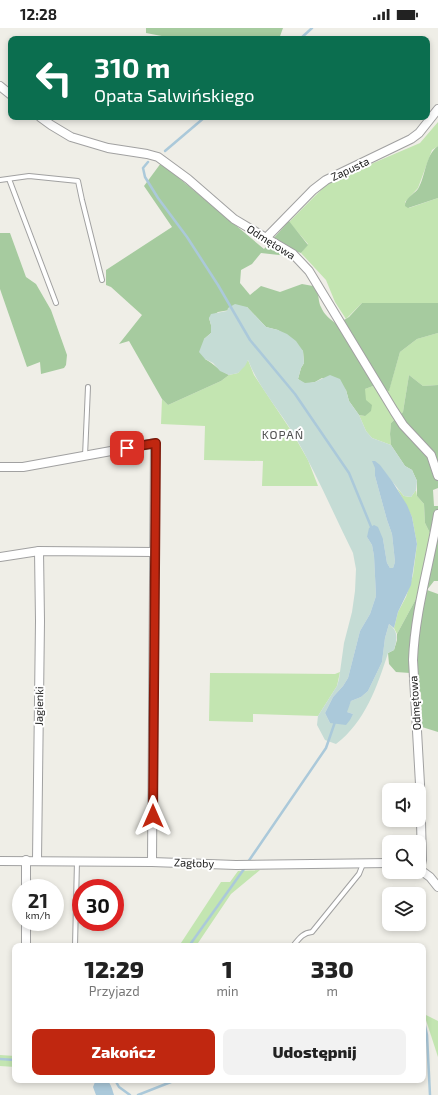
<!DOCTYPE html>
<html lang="pl">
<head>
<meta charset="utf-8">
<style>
	body { margin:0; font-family:"Exo 2",sans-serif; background:#f2f2f2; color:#222; height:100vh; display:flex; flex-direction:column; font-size:15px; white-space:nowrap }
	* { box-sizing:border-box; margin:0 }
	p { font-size:13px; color:#767676 }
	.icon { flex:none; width:22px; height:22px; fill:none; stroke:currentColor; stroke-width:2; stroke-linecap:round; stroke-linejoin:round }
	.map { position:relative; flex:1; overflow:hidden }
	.panel { position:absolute; left:12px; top:915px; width:414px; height:140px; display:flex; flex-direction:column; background:#fff; border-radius:8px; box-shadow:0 2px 6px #0003 }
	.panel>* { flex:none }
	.guide { position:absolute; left:8px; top:8px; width:422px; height:84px; border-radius:8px; box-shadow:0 2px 6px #0003; background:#0b6e4f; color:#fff; overflow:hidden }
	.fabs { position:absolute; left:382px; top:755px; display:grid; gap:8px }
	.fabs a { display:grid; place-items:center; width:44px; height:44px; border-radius:8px; background:#fff; box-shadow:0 2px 6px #0003; font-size:20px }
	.speed { position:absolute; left:12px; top:851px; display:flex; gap:8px; font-size:20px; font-weight:700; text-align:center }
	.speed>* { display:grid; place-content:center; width:52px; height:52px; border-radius:50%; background:#fff; box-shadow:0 2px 6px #0003; line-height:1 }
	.speed small { font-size:10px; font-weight:400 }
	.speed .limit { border:6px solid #d22; background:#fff; color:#111 }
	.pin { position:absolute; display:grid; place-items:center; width:34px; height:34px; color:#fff; margin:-17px; border-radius:8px; box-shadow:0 2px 6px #0006 }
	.me { position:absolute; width:44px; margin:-22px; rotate:0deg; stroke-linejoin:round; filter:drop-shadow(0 0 3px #0008) }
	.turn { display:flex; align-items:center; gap:14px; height:84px; padding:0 20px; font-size:18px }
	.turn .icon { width:52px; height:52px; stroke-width:2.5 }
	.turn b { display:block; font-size:28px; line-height:34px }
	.eta { display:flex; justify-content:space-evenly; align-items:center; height:68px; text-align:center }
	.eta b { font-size:24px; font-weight:800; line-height:28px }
	.primary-button { display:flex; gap:8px; margin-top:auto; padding:8px 20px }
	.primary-button a { flex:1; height:46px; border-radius:8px; background:#c02710; color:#fff; font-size:16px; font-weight:800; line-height:46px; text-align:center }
	.primary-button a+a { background:#f2f2f2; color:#222 }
	.status { display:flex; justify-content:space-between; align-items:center; height:28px; padding:0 20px; background:#fff; direction:ltr }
	.status svg { height:11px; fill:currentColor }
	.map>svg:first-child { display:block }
</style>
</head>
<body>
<div class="status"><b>12:28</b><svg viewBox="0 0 49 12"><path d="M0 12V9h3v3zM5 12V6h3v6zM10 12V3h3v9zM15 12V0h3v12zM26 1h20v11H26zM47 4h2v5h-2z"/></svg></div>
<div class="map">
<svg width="438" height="1067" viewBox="0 0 438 1067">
	<rect width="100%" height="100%" fill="#efeee7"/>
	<g fill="#c3e5b1">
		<path d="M438 94V118L432 122 418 160 405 174 409 180 438 170V275H362L346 291 335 274 326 252 301 225 308 216 289 194 329 154 420 115Z"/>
		<path d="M438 305V357L423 358 409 347 403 384 391 395 390 406 391 417 372 410 366 403 359 387 365 388V361L373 358 389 362 400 324 417 311Z"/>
		<path d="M248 332 254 347 292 404 308 432 318 458H262L263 433 204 432 205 398 161 396 162 371 168 377 221 353 229 347 238 345Z"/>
		<path d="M397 460 404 468 411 469 416 462 417 468 424 476 425 495 430 505 417 569 397 606 394 600 398 584 406 569 413 547 417 516 412 489Z"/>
		<path d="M340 644 337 658 318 688 253 686V694L209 693 210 645 335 646Z"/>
		<path d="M260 842 231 866 196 918H179L221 854H230L238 843Z"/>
		<path d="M424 986 438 993V1029Z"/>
		<path d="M0 1027 15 1028V1039L0 1038Z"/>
	</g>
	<g fill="#a6cb9f">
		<path d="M146 0H283L279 11H168L167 9 146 5Z"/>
		<path d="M438 118V170L408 180 405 178C405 170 413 167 418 161 426 148 425 127 438 118Z"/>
		<path d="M161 135 264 221 289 193 308 217 301 225 295 223 288 228 261 225 252 236 241 242 240 255 250 267 261 258 280 264 302 256 313 258C321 268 317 270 321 279 324 287 331 292 337 296L349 289 362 275H438V305L417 311 400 324 389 363 373 358 365 361 366 372 372 377 371 383 365 388 359 387 349 373 346 362 322 350 315 354 305 356 298 351 301 340 304 335 303 323 278 302 266 299 247 279 218 284 209 290 211 297V305L204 311 205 331C214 336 220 343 229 347L221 353 168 377 162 371 129 313 119 316 142 287 111 259 106 257V242L172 199 144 158Z"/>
		<path d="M0 205H10L26 249 36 256 51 282 67 327 66 337 64 340 41 346 40 334 27 339 0 261Z"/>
		<path d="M409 347 423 358 438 357V460L433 462 434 478H438V553H434L427 562 438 566V704L422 699 421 665 410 645 396 644 389 636 388 625 394 622 397 612V606L417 569 430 505 425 495 424 476 417 468V453L412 442 405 438 391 417 390 406 391 395 403 384Z"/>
	</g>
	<path fill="#c5dcd5" d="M235 276 247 279 266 299 278 302 287 306 296 313 303 323 304 335 301 340 298 351 305 355 315 354 330 347 340 351 346 362 349 373 359 387 366 403 372 410 391 417 405 438 412 442 417 453 416 462 411 469 404 468 386 446 375 440V448L387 492 392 506 395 534 393 540H390L387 535 383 511 367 509 372 517 374 528 376 568 370 586 360 603 348 650 343 658 333 669 325 685 330 695 353 686 347 684V681L351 673 361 669 368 663 382 634 385 610 389 596C399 604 397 611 394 622L388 625C377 659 365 694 336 716L325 712 317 697 318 688 337 658 339 651 344 615 352 584 355 563 356 541 353 525C333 485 316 444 293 405 278 380 259 360 248 332L245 338 238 345 229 347 220 343 213 335 205 331 199 324 204 311 211 305V297L209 290 211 286 227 283 228 280Z"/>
	<g fill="#abc9da">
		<path d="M372 433H375L380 437 392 453 407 477 412 489 417 516 411 557 398 584 394 600 389 596 385 610 382 634 368 663 361 669 351 673 347 684 353 686 350 692 346 697 330 695 325 685 333 669 343 658 348 650 360 603 370 586 376 568 374 528 372 517 367 509 369 500 374 497 378 499 383 511 387 535 390 540H393L395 534 392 506 387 492 375 448V440Z"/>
		<path d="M104 1052C111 1053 112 1061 114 1067H96L93 1059 95 1054Z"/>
	</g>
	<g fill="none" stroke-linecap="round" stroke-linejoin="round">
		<g stroke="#abc9da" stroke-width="2.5">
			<path d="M300 11 312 0"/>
			<path d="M165 123 205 89"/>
			<path d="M148 134 143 140 145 149 158 170 187 209 218 257 250 312 295 366 349 445 372 501"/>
			<path d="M248 834 326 720 335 694"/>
			<path d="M189 918 244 841"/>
			<path d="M423 995 425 998 427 1007 430 1067"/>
			<path d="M0 1031 15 1032"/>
			<path d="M115 1052 119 1059 130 1067"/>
			<path d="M138 1067 176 1052"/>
		</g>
		<defs>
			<g id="lane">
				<path d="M9 151 56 275"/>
				<path d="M0 152 29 148 78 153 82 172 102 252"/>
				<path d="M85 428 88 359"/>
				<path d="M75 918 77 833"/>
				<path d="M293 918C299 911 302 905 312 904L359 846 363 836"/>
			</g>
			<g id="street">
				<path d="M0 58 11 67"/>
				<path d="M40 89 51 97 71 109 108 120 147 126 158 129 188 151 234 191 293 226 309 243 394 383 403 397 431 427 438 448"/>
				<path d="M267 209 313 162 326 152 411 111 419 105 438 81"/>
				<path d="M0 439H23L155 415 152 834"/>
				<path d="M0 529 39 523 154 524"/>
				<path d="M37 832 40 593 39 523"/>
				<path d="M0 833 152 834 236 837 389 835"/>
				<path d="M419 841 430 849 438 859"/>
				<path d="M420 841 422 832 420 756 413 632C415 582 430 535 438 486"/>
				<path d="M26 860V832"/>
				<path d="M26 918V894"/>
			</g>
		</defs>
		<use href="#lane" stroke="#a1a1a1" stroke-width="6"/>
		<use href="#street" stroke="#a1a1a1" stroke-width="10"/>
		<use href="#lane" stroke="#fff" stroke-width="4"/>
		<use href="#street" stroke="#fff" stroke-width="8"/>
	</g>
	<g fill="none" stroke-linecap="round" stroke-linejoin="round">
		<defs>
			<path id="route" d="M127 420 156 415 153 788"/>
		</defs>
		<use href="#route" stroke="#7d190a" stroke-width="10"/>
		<use href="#route" stroke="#c02710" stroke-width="7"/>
	</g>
	<g text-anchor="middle" stroke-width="4" stroke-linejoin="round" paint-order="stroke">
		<g font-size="11" fill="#202020" stroke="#fff">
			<text transform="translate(350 141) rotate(-25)" y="4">Zapusta</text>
			<text transform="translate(271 214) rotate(32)" y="4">Odmętowa</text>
			<text transform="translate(415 675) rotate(-94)" y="4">Odmętowa</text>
			<text transform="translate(39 678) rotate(-89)" y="4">Jagienki</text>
			<text transform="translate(194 835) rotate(2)" y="4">Zagłoby</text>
		</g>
		<g font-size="12" letter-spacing="1" fill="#535353" stroke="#fff">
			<text x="283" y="411">KOPAŃ</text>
		</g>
	</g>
</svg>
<div class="fabs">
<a><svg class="icon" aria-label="sound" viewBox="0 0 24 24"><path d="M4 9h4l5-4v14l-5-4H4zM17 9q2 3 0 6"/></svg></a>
<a><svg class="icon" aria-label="search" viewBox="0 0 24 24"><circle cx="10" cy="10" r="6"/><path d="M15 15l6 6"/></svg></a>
<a><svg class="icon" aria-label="layers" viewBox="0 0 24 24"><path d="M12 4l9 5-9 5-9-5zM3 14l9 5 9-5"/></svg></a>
</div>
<div class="speed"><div>21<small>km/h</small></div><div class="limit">30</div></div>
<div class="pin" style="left:127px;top:420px;background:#d93025"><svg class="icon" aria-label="arrive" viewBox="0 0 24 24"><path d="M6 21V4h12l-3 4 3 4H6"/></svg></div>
<svg class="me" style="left:153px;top:788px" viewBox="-20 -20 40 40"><path d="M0-17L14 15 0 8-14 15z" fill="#c02710" stroke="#fff" stroke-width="4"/></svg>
<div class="guide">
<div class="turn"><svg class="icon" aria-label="left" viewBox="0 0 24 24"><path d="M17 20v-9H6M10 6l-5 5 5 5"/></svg><div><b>310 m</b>Opata Salwińskiego</div></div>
</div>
<section class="panel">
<div class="eta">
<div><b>12:29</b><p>Przyjazd</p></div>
<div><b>1</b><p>min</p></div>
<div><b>330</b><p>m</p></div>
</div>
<div class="primary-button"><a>Zakończ</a><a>Udostępnij</a></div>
</section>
</div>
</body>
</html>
